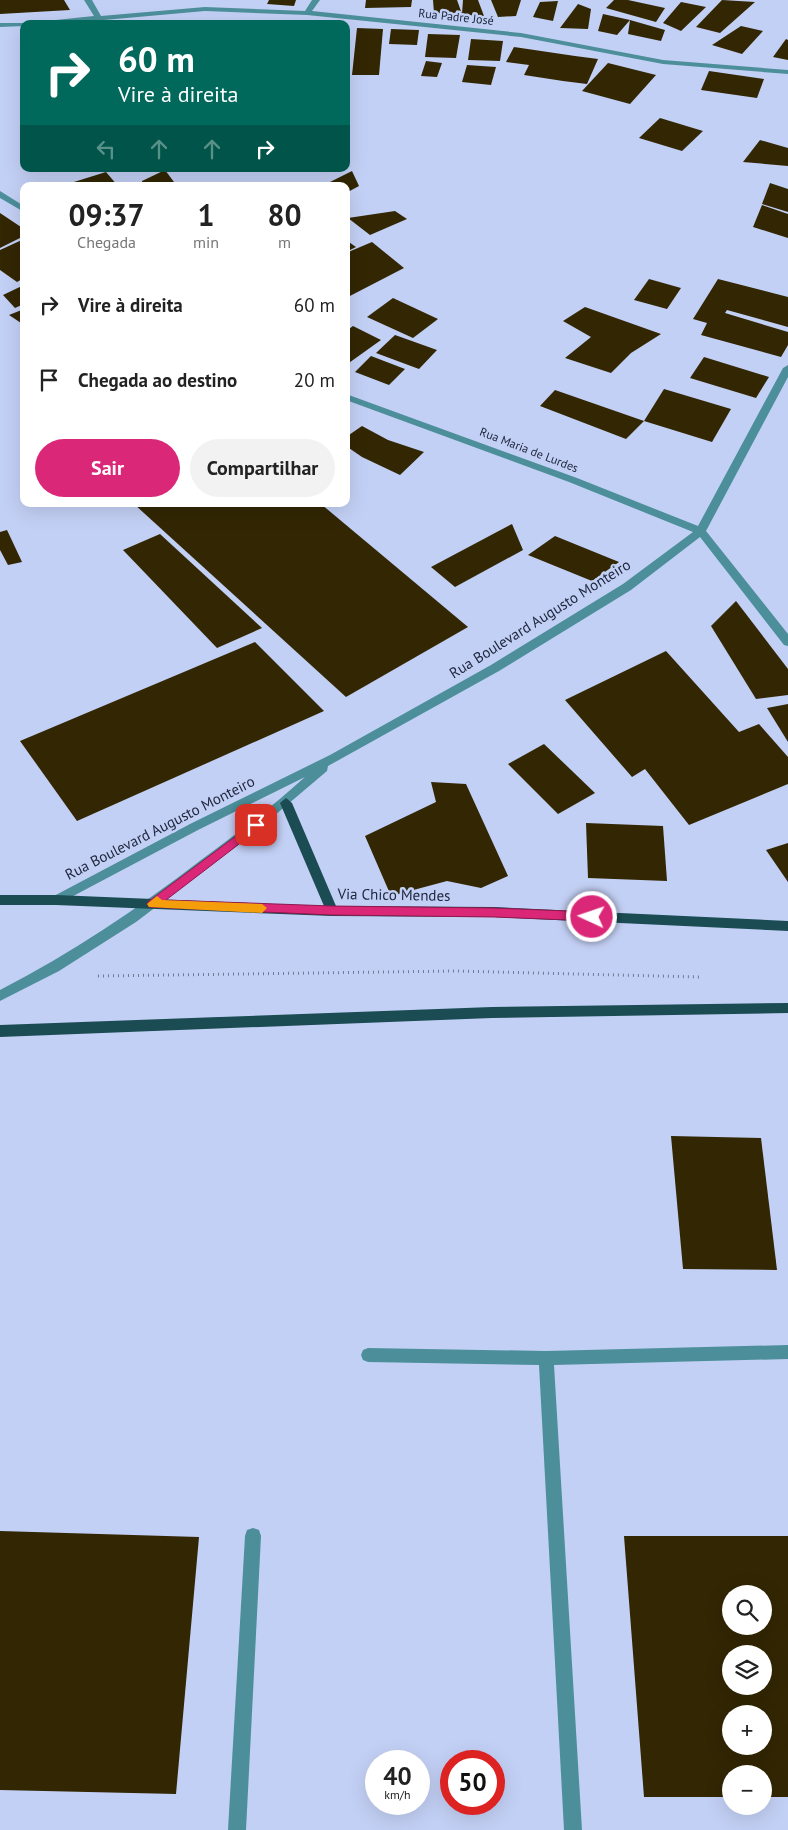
<!DOCTYPE html>
<html lang="pt">
<head>
<meta charset="utf-8">
<style>
	body { margin:0; font-family:"PT Sans",sans-serif; background:#f2f2f2; color:#222; height:100vh; display:flex; flex-direction:column; font-size:19px; white-space:nowrap }
	* { box-sizing:border-box; margin:0 }
	p { font-size:16px; color:#767676 }
	.icon { flex:none; width:28px; height:28px; fill:none; stroke:currentColor; stroke-width:2; stroke-linecap:round; stroke-linejoin:round }
	.map { position:relative; flex:1; overflow:hidden }
	.drawer { position:absolute; left:20px; top:182px; width:330px; height:325px; display:flex; flex-direction:column; background:#fff; border-radius:10px; box-shadow:0 5px 20px #0002 }
	.drawer>* { flex:none }
	.guide { position:absolute; left:20px; top:20px; width:330px; height:152px; border-radius:10px; box-shadow:0 5px 20px #0002; background:#00695c; color:#fff; overflow:hidden }
	.fabs { position:absolute; left:722px; top:1585px; display:grid; gap:10px }
	.fabs a { display:grid; place-items:center; width:50px; height:50px; border-radius:50%; background:#fff; box-shadow:0 5px 20px #0002; font-size:25px }
	.speed { position:absolute; left:365px; top:1750px; display:flex; gap:10px; font-size:25px; font-weight:700; text-align:center }
	.speed>* { display:grid; place-content:center; width:65px; height:65px; border-radius:50%; background:#fff; box-shadow:0 5px 20px #0002; line-height:1 }
	.speed small { font-size:12px; font-weight:400 }
	.speed .limit { border:8px solid #d22; background:#fff; color:#111 }
	.pin { position:absolute; display:grid; place-items:center; width:42px; height:42px; color:#fff; margin:-21px; border-radius:10px; box-shadow:0 2px 8px #0006 }
	.me { position:absolute; width:55px; margin:-28px; rotate:273deg; stroke-linejoin:round; filter:drop-shadow(0 0 4px #0008) }
	.turn { display:flex; align-items:center; gap:18px; height:105px; padding:0 15px; font-size:22px }
	.turn .icon { width:65px; height:65px; stroke-width:2.5 }
	.turn b { display:block; font-size:35px; line-height:42px }
	.lanes { display:flex; align-items:center; height:48px; padding:0 15px; background:#0003; justify-content:center; gap:25px; direction:ltr }
	.lanes .off { opacity:.35 }
	.eta { display:flex; justify-content:space-evenly; align-items:center; height:85px; text-align:center }
	.eta b { font-size:30px; font-weight:600; line-height:35px }
	.primary-button { display:flex; gap:10px; margin-top:auto; padding:10px 15px }
	.primary-button a { flex:1; height:58px; border-radius:30px; background:#db2777; color:#fff; font-size:20px; font-weight:600; line-height:58px; text-align:center }
	.primary-button a+a { background:#f2f2f2; color:#222 }
	ul { padding:0; list-style:none }
	li { display:flex; align-items:center; gap:15px; height:75px; padding:0 15px }
	li div { flex:1 }
	li b { display:block; font-size:19px }
	li em { font-style:normal }
	.map>svg:first-child { display:block }
</style>
</head>
<body>
<div class="map">
<svg width="788" height="1830" viewBox="0 0 788 1830">
	<rect width="100%" height="100%" fill="#c3d0f5"/>
	<g fill="#322603" fill-rule="evenodd">
		<path d="M0 0H64L70 10 0 14Z"/>
		<path d="M269 0H296L294 6 267 4Z"/>
		<path d="M366 0H412L411 7 365 8Z"/>
		<path d="M433 0H457L462 14 463 0H478L484 16 434 13Z"/>
		<path d="M491 0H521L516 16 498 17Z"/>
		<path d="M614 0H628L665 8 656 22 606 8Z"/>
		<path d="M722 0 755 2 720 33 696 27Z"/>
		<path d="M558 1 553 21 533 17 540 2Z"/>
		<path d="M681 2 706 7 681 31 663 23Z"/>
		<path d="M578 4 591 9 588 29 560 28Z"/>
		<path d="M603 14 630 20 665 30 661 41 628 34 630 20 617 35 598 31Z"/>
		<path d="M741 26 763 31 742 54 712 45Z"/>
		<path d="M357 28 383 29 379 75H352Z"/>
		<path d="M391 29 419 30 417 45 389 44Z"/>
		<path d="M428 34 460 35 456 58 425 57Z"/>
		<path d="M471 39 503 41 500 61 468 60Z"/>
		<path d="M786 39 788 40V60L773 57Z"/>
		<path d="M514 47 575 56 598 59 587 84 563 81 524 75 529 65 506 62Z"/>
		<path d="M426 61 442 63 437 77 421 76Z"/>
		<path d="M608 63 656 75 630 104 582 91Z"/>
		<path d="M467 65 496 67 491 85 462 82Z"/>
		<path d="M709 71 764 79 757 98 701 90Z"/>
		<path d="M660 118 703 131 682 151 639 138Z"/>
		<path d="M760 140 788 148V166L743 162Z"/>
		<path d="M165 170 177 186H142V181Z"/>
		<path d="M352 171 359 186 346 193V186H322Z"/>
		<path d="M106 172 118 186H61Z"/>
		<path d="M770 183 788 189V212L762 204Z"/>
		<path d="M762 205 788 214V238L753 227Z"/>
		<path d="M395 211 407 219 370 235 348 218Z"/>
		<path d="M0 213 24 229V236L0 248Z"/>
		<path d="M24 239V278L17 282 0 270V250Z"/>
		<path d="M346 240 356 247 346 252Z"/>
		<path d="M372 242 404 268 346 298V253Z"/>
		<path d="M649 279 681 288 667 309 634 300Z"/>
		<path d="M718 279 788 297V327L727 310 725 313 788 332V345L781 357 701 335 707 323 693 319Z"/>
		<path d="M24 285V304L15 308 3 295Z"/>
		<path d="M393 298 438 319 413 338 367 317Z"/>
		<path d="M585 307 661 334 631 353 611 373 565 358 591 337 563 321Z"/>
		<path d="M24 309V325L9 315Z"/>
		<path d="M353 326 381 340 346 365V331Z"/>
		<path d="M395 335 437 350 419 369 376 353Z"/>
		<path d="M371 356 405 369 389 385 355 372Z"/>
		<path d="M704 357 769 377 756 398 690 378Z"/>
		<path d="M664 389 731 409 712 442 644 421 626 439 540 406 555 390 644 421Z"/>
		<path d="M362 426 388 440 424 452 400 475 362 457 346 446V437Z"/>
		<path d="M134 504H321L468 627 346 697Z"/>
		<path d="M512 524 523 550 455 587 431 567Z"/>
		<path d="M7 530 22 562 8 565 0 550V532Z"/>
		<path d="M160 534 262 628 217 648 123 550Z"/>
		<path d="M555 536 619 562 592 581 528 555Z"/>
		<path d="M736 601 788 669V695L756 699 711 626Z"/>
		<path d="M255 642 324 711 77 821 20 741Z"/>
		<path d="M666 651 739 732 759 724 788 757V784L689 825 645 769 632 777 565 700Z"/>
		<path d="M788 704V742L767 708Z"/>
		<path d="M544 744 595 793 558 814 508 764Z"/>
		<path d="M431 782 466 784 508 876 481 888 447 881 391 896 365 836 436 802Z"/>
		<path d="M586 823 663 826 667 881 588 878Z"/>
		<path d="M788 843V882L766 850Z"/>
		<path d="M671 1136 761 1138 777 1270 683 1269Z"/>
		<path d="M0 1531 199 1537 176 1794 0 1790Z"/>
		<path d="M624 1536H788V1797H764V1774H731V1797H644ZM731 1594H764V1626H731ZM731 1654H764V1686H731ZM731 1714H764V1746H731Z"/>
	</g>
	<g fill="none" stroke-linecap="round" stroke-linejoin="round">
		<path stroke="#6e7996" stroke-width="3" stroke-dasharray="1 4" stroke-linecap="butt" d="M98 976 456 971 699 977"/>
		<g fill="#4c8f9a" fill-rule="evenodd">
			<path d="M84 0H92L101 16 205 7 305 11 312 0H320L312 11 521 33 663 60 788 70V74L663 64 521 37 307 15 205 11 59 24H24V26L0 27V23H27L94 16Z"/>
			<path d="M0 191 24 206V212L0 198Z"/>
			<path d="M788 365V377L706 531 788 634V646L784 645 700 537 631 590 499 671 328 766 327 771 255 832 136 922 59 971 0 1001V990C72 953 137 909 201 860 237 833 272 807 305 777L198 830 60 903H52L50 900 52 897 190 824 330 755 491 665 623 584 693 532 569 482 346 400V394L577 478 698 526 783 368Z"/>
			<path d="M788 1345V1359L554 1365 582 1830H564L539 1365 368 1362 363 1360 361 1355 363 1350 368 1348 546 1351Z"/>
			<path d="M253 1528 259 1530 261 1536 246 1830H228L245 1536 247 1530Z"/>
		</g>
		<g fill="#1b4c54" fill-rule="evenodd">
			<path d="M286 798 292 803 336 906 494 907 788 921V931L494 917 332 916 56 905H0V895H56L324 906 280 803Z"/>
			<path d="M788 1003V1013L492 1018 0 1037V1025L492 1007Z"/>
		</g>
	</g>
	<path fill="#db2777" stroke="#8e194d" d="M256 821 262 825 260 828 166 900 332 906 494 908 592 912 598 917 592 921 494 917 332 915 149 907 147 904 149 901Z"/>
	<path fill="#f59e0b" d="M157 896 162 900 262 904 267 908 262 913 149 907 147 904Z"/>
	<g text-anchor="middle" stroke-width="5" stroke-linejoin="round" paint-order="stroke">
		<g font-size="12" fill="#20283f" stroke="#c3d0f5">
			<text transform="translate(456 17) rotate(6)" y="4">Rua Padre José</text>
			<text transform="translate(529 450) rotate(21)" y="4">Rua Maria de Lurdes</text>
		</g>
		<g font-size="15" fill="#20283f" stroke="#c3d0f5">
			<text transform="translate(540 619) rotate(-32)" y="5">Rua Boulevard Augusto Monteiro</text>
			<text transform="translate(160 828) rotate(-27)" y="5">Rua Boulevard Augusto Monteiro</text>
			<text transform="translate(394 895) rotate(1)" y="5">Via Chico Mendes</text>
		</g>
	</g>
</svg>
<div class="fabs">
<a><svg class="icon" aria-label="search" viewBox="0 0 24 24"><circle cx="10" cy="10" r="6"/><path d="M15 15l6 6"/></svg></a>
<a><svg class="icon" aria-label="layers" viewBox="0 0 24 24"><path d="M12 4l9 5-9 5-9-5zM3 14l9 5 9-5"/></svg></a>
<a>+</a>
<a>−</a>
</div>
<div class="speed"><div>40<small>km/h</small></div><div class="limit">50</div></div>
<div class="pin" style="left:256px;top:825px;background:#d93025"><svg class="icon" aria-label="arrive" viewBox="0 0 24 24"><path d="M6 21V4h12l-3 4 3 4H6"/></svg></div>
<svg class="me" style="left:592px;top:917px" viewBox="-20 -20 40 40"><circle r="17" fill="#db2777" stroke="#fff" stroke-width="3"/><path d="M0-11L8 9 0 5-8 9z" fill="#fff"/></svg>
<div class="guide">
<div class="turn"><svg class="icon" aria-label="right" viewBox="0 0 24 24"><path d="M7 20v-9h11M14 6l5 5-5 5"/></svg><div><b>60 m</b>Vire à direita</div></div>
<div class="lanes"><svg class="icon off" aria-label="left" viewBox="0 0 24 24"><path d="M17 20v-9H6M10 6l-5 5 5 5"/></svg><svg class="icon off" aria-label="ahead" viewBox="0 0 24 24"><path d="M12 20V5M6 11l6-6 6 6"/></svg><svg class="icon off" aria-label="ahead" viewBox="0 0 24 24"><path d="M12 20V5M6 11l6-6 6 6"/></svg><svg class="icon" aria-label="right" viewBox="0 0 24 24"><path d="M7 20v-9h11M14 6l5 5-5 5"/></svg></div>
</div>
<section class="drawer">
<div class="eta">
<div><b>09:37</b><p>Chegada</p></div>
<div><b>1</b><p>min</p></div>
<div><b>80</b><p>m</p></div>
</div>
<ul>
<li><svg class="icon" aria-label="right" viewBox="0 0 24 24"><path d="M7 20v-9h11M14 6l5 5-5 5"/></svg><div><b>Vire à direita</b></div><em>60 m</em></li>
<li><svg class="icon" aria-label="arrive" viewBox="0 0 24 24"><path d="M6 21V4h12l-3 4 3 4H6"/></svg><div><b>Chegada ao destino</b></div><em>20 m</em></li>
</ul>
<div class="primary-button"><a>Sair</a><a>Compartilhar</a></div>
</section>
</div>
</body>
</html>
